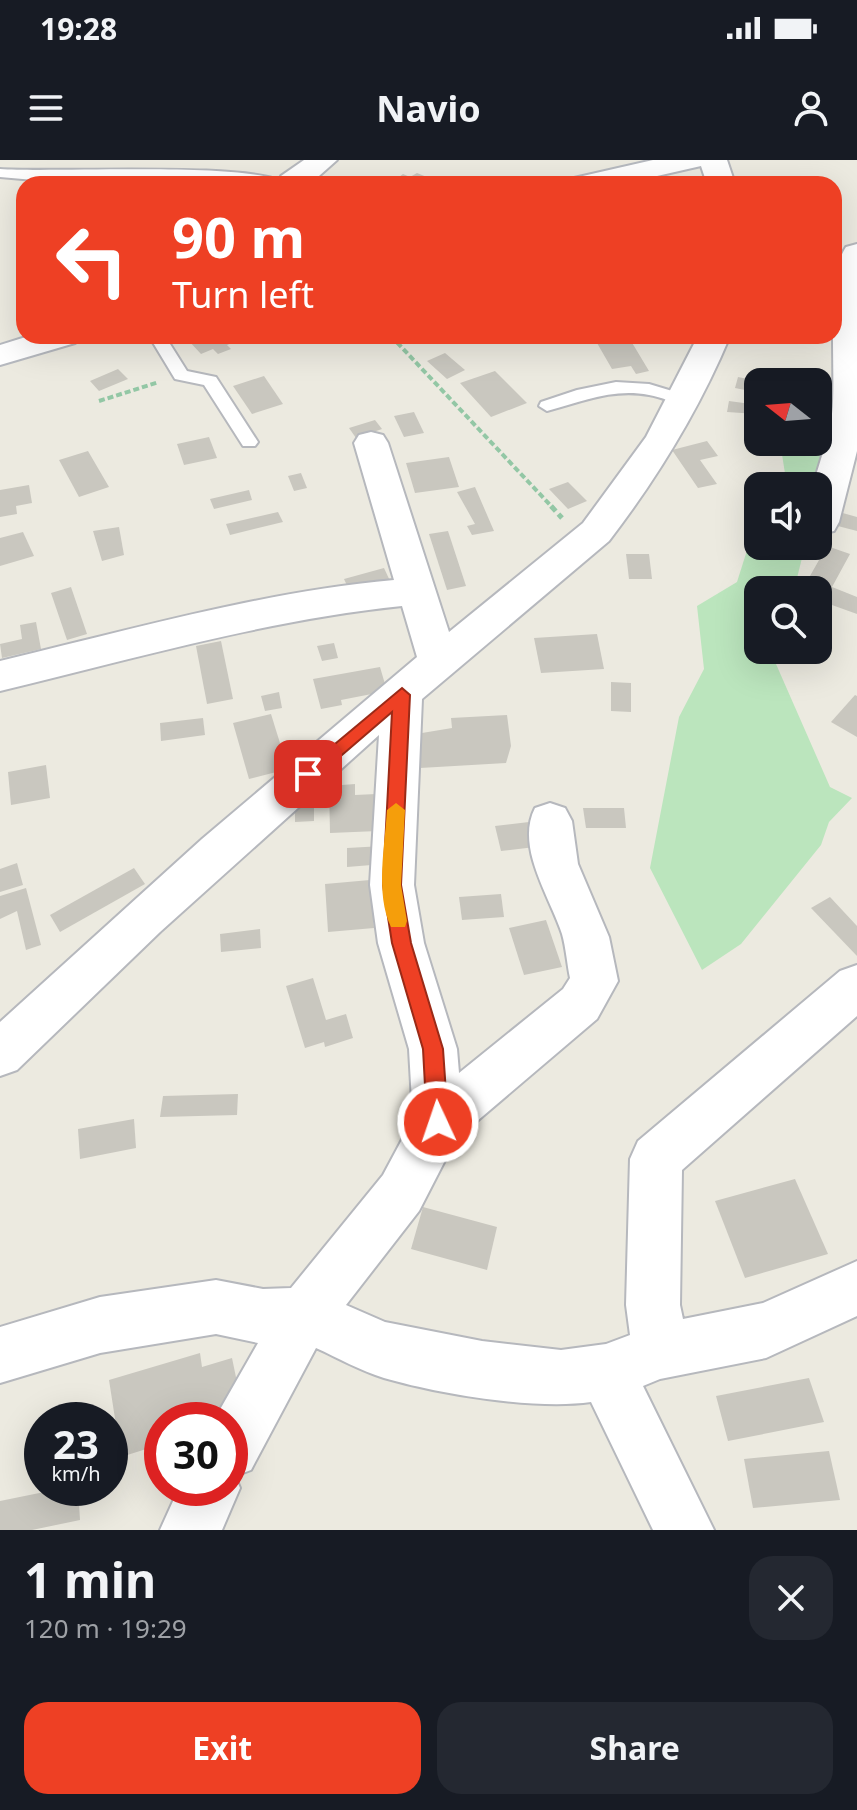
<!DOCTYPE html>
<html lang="en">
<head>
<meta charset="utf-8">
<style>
	body { margin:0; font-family:"Noto Sans",sans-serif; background:#242831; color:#f1f3f6; height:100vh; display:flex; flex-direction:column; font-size:30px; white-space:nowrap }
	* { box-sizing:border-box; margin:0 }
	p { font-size:26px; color:#9ea1a6 }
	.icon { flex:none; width:44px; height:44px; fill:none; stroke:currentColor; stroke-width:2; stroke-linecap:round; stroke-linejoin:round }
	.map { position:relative; height:1370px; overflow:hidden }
	.panel { display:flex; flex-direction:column; background:#171b24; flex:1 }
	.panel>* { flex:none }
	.hud { position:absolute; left:16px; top:16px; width:826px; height:168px; border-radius:24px; box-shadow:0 8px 32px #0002; background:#ee4024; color:#fff; overflow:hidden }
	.needle { width:52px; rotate:287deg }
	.tools { position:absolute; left:744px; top:208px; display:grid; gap:16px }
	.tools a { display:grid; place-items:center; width:88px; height:88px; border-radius:16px; background:#171b24; box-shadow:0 8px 32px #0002; font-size:40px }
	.speed { position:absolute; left:24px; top:1242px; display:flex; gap:16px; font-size:40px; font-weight:700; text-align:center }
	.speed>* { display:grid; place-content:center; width:104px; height:104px; border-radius:50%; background:#171b24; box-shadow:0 8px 32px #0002; line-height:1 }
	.speed small { font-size:20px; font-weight:400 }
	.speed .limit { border:12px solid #d22; background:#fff; color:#111 }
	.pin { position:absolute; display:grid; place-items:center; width:68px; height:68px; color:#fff; margin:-34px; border-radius:16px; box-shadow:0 4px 12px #0006 }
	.me { position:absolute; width:88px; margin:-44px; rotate:357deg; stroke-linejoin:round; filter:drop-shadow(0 0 6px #0008) }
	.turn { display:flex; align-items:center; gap:28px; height:168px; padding:0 24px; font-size:36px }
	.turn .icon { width:104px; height:104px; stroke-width:2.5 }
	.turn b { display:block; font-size:56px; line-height:68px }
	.round { display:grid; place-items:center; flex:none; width:84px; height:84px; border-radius:24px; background:#242831 }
	.head { display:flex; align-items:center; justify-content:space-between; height:136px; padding:0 24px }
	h1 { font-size:48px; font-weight:700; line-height:60px }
	.action { display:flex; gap:16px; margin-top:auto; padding:16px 24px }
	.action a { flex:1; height:92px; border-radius:24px; background:#ee4024; color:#fff; font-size:32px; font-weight:700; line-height:92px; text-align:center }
	.action a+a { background:#242831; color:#f1f3f6 }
	.status { display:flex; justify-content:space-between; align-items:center; height:56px; padding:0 40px; background:#171b24; direction:ltr }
	.status svg { height:22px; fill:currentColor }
	header { display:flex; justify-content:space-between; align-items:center; height:104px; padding:0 24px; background:#171b24; font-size:36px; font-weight:700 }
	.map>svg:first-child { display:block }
</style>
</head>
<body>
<div class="status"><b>19:28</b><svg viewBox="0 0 49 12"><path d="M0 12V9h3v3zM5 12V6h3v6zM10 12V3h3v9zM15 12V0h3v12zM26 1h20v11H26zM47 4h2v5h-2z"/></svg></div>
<header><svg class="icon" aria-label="menu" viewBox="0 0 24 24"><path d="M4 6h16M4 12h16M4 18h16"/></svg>Navio<svg class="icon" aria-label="person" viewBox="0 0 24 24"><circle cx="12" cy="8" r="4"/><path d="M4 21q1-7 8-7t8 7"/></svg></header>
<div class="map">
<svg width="857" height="1370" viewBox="0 0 857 1370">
	<rect width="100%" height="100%" fill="#eceae0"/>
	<g fill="#bbe5bd">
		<path d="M818 228 826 230 848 256 818 326H787L780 282H818Z"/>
		<path d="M758 372V386H805L794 430H758V490H779L776 504 830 627 852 638 829 662 821 685 741 784 702 810 650 708 679 557 704 509 697 446 737 422 749 384Z"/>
	</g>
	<g fill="#c9c7bf">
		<path d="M417 13 444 24H405L395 20 403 14 410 17Z"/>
		<path d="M199 176H249L227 185 231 189 218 194 213 189 201 194 188 180Z"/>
		<path d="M601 176H638L640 179 631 181 649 211 636 214 631 206 612 209 597 183 604 181Z"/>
		<path d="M445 193 465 210 447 219 427 201Z"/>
		<path d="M118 209 128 219 99 231 90 221Z"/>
		<path d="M495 211 527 243 491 257 460 223Z"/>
		<path d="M264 216 283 244 252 254 233 226Z"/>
		<path d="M738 217 758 221 755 232 735 228Z"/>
		<path d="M729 241 758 245 757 254 727 252Z"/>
		<path d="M414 252 424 273 404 277 394 256Z"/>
		<path d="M375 260 382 269 356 278 349 268Z"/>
		<path d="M209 277 217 298 184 305 177 284Z"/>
		<path d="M707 281 718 296 700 300 717 324 698 328 672 290Z"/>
		<path d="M88 291 109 327 79 337 59 300Z"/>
		<path d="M449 297 459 327 415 333 406 303Z"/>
		<path d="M301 313 307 328 294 331 288 316Z"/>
		<path d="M568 322 587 341 568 349 549 329Z"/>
		<path d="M29 325 32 343 16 346 17 354 0 357V330Z"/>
		<path d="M475 327 494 371 472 375 467 366 475 364 457 332Z"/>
		<path d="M249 330 252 340 214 349 210 339Z"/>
		<path d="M278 352 283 362 230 375 226 364Z"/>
		<path d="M839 352 857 357V371L834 365Z"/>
		<path d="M119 367 124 395 102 401 93 371Z"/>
		<path d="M448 371 466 426 447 430 429 374Z"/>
		<path d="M23 372 34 396 0 406V378Z"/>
		<path d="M827 386 850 394 832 427 857 437V454L818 440V430H802Z"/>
		<path d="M626 394H649L652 419H629Z"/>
		<path d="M384 408 391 423 351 434 344 419Z"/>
		<path d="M71 427 87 474 67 480 51 433Z"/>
		<path d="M36 462 41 489 2 498 0 484 22 479 20 465Z"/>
		<path d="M597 474 604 509 541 513 534 478Z"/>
		<path d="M221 481 233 539 207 544 196 486Z"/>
		<path d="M334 483 338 498 322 501 317 486Z"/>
		<path d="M380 507 387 531 341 540 342 545 321 549 313 519Z"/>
		<path d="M611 522 631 523V552L611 551Z"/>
		<path d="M279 532 282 548 265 551 261 536Z"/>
		<path d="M855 535 857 536V577L831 562Z"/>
		<path d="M271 554 288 609 249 619 233 563Z"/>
		<path d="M507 555 511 586 506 603 420 608 416 574 452 568 451 558Z"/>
		<path d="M203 558 205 575 161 581 160 563Z"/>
		<path d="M46 605 50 638 11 645 8 612Z"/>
		<path d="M355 624V635L376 634 378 671 330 673 329 626Z"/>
		<path d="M314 636V661L295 662V637Z"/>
		<path d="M583 648H624L626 668H586Z"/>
		<path d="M529 662 535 687 501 691 495 666Z"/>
		<path d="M383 686 384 704 347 707V688Z"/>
		<path d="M17 703 23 725 0 732V709Z"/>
		<path d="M134 708 145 724 60 772 50 755Z"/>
		<path d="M370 720 374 768 328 772 325 724Z"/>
		<path d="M26 728 41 785 26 790 17 751 0 759V736Z"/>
		<path d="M501 734 504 757 462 760 459 737Z"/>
		<path d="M830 737 857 766V796L811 748Z"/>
		<path d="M546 760 562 807 524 815 509 768Z"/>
		<path d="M260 769 261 788 221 792 220 774Z"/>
		<path d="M313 818 326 860 346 854 353 878 325 887 324 882 305 888 286 826Z"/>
		<path d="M238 934 237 955 160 957 163 936Z"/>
		<path d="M134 959 136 988 80 999 78 969Z"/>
		<path d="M795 1019 828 1094 745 1118 715 1041Z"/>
		<path d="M423 1047 497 1067 487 1110 411 1089Z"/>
		<path d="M200 1193 202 1207 232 1198 243 1251 213 1260H162V1284L121 1297 109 1220Z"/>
		<path d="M809 1218 824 1262 728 1281 716 1236Z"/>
		<path d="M829 1291 840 1340 753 1348 744 1299Z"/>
		<path d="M64 1328H78L80 1360 32 1370H0V1341Z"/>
	</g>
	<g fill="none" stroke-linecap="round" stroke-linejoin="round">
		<defs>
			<g id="service">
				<path d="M0 9C52 13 258 1 286 24H259L237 19 34 20 0 17Z"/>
				<path d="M149 176H165L187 211 216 217 258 282 255 286H243L204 225 175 219Z"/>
				<path d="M616 222 649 224 692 237 694 241 686 246C673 243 662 237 649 235 612 228 582 242 547 251L539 246 541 242 577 230Z"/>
			</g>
			<g id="minor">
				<path d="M304 0H337L310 24H278L281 16Z"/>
				<path d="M699 0H727L735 24H707Z"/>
				<path d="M857 84V291L839 362 834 371 818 374V326H813C819 303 829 278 832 254 837 213 825 117 846 87Z"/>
				<path d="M698 176H730C699 250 658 317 609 381L422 539 414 725 424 783 457 889 459 913 563 829 570 818C567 804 566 788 562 774 550 737 515 687 535 648L550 643 565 648 572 661 578 704 609 777 618 821 597 859 456 979 419 1051 346 1145 385 1162 482 1181 561 1190 606 1184 630 1175 626 1145 630 999 638 981 840 811 857 805V856L682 1010 680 1145 683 1159 763 1143 857 1101V1156L766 1198 660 1219 643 1226 714 1370H653L591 1242C535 1250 439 1234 384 1218 361 1211 338 1198 316 1188L251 1310 235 1316 240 1328 222 1370H160L179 1328H230V1260H214L258 1183 216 1174 100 1193 0 1223V1167L100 1137 216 1120 263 1129 291 1128 383 1015 413 959 409 889 378 783 370 725 379 575 160 772 17 910 0 916V862L202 679 417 497 402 446C266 460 133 499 0 531V501C130 470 261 432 394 420L354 283 359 275 371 272 383 275 388 283 449 472 583 363 646 277Z"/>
			</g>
			<g id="secondary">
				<path d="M653 0H705L701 6 622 24H570L574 18Z"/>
				<path d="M29 176H80L75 183 0 205V185Z"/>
			</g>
		</defs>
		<use href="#service" stroke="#b6b8bd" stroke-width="4"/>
		<use href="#minor" stroke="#b6b8bd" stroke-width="4"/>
		<use href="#secondary" stroke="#b6b9bf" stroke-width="4"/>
		<g stroke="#93c7a5" stroke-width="4" stroke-dasharray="6 3" stroke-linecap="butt">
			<path d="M391 176 553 348"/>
			<path d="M99 241 159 222"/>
		</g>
		<path stroke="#93c7a5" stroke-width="5" stroke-dasharray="7 4" stroke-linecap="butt" d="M551 346 562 358"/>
		<use href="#service" fill="#fff" fill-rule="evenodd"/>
		<use href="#minor" fill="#fff" fill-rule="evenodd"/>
		<use href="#secondary" fill="#fff" fill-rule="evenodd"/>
	</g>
	<path fill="#ee4024" stroke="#9b2a17" stroke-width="2" d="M402 528 410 535 401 725 411 783 443 889 448 962 445 969 438 972 430 969 427 962 423 889 392 783 383 725 392 552 314 619 308 621 299 614Z"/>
	<path fill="#f59e0b" d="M396 643 405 650 401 725 407 761 405 767H391C375 733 385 686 387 650Z"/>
</svg>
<div class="tools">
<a><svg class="needle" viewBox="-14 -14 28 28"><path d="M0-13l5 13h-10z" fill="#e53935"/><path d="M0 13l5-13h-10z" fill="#9ea1a6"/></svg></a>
<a><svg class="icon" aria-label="sound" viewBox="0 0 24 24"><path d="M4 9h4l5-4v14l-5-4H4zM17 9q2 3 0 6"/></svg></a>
<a><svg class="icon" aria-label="search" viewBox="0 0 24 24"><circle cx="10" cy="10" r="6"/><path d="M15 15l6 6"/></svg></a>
</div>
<div class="speed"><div>23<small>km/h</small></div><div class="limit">30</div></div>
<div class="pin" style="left:308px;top:614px;background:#d93025"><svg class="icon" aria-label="arrive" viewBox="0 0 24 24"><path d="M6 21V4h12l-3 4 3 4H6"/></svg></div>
<svg class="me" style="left:438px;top:962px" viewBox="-20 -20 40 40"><circle r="17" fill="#ee4024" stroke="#fff" stroke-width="3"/><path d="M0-11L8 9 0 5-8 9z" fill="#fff"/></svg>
<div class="hud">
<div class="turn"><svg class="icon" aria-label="left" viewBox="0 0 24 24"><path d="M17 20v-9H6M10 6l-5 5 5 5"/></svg><div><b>90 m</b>Turn left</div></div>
</div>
</div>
<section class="panel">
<div class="head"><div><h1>1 min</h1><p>120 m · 19:29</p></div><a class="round"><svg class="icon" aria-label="close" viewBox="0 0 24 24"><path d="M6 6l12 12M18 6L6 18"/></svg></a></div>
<div class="action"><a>Exit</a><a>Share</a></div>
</section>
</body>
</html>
